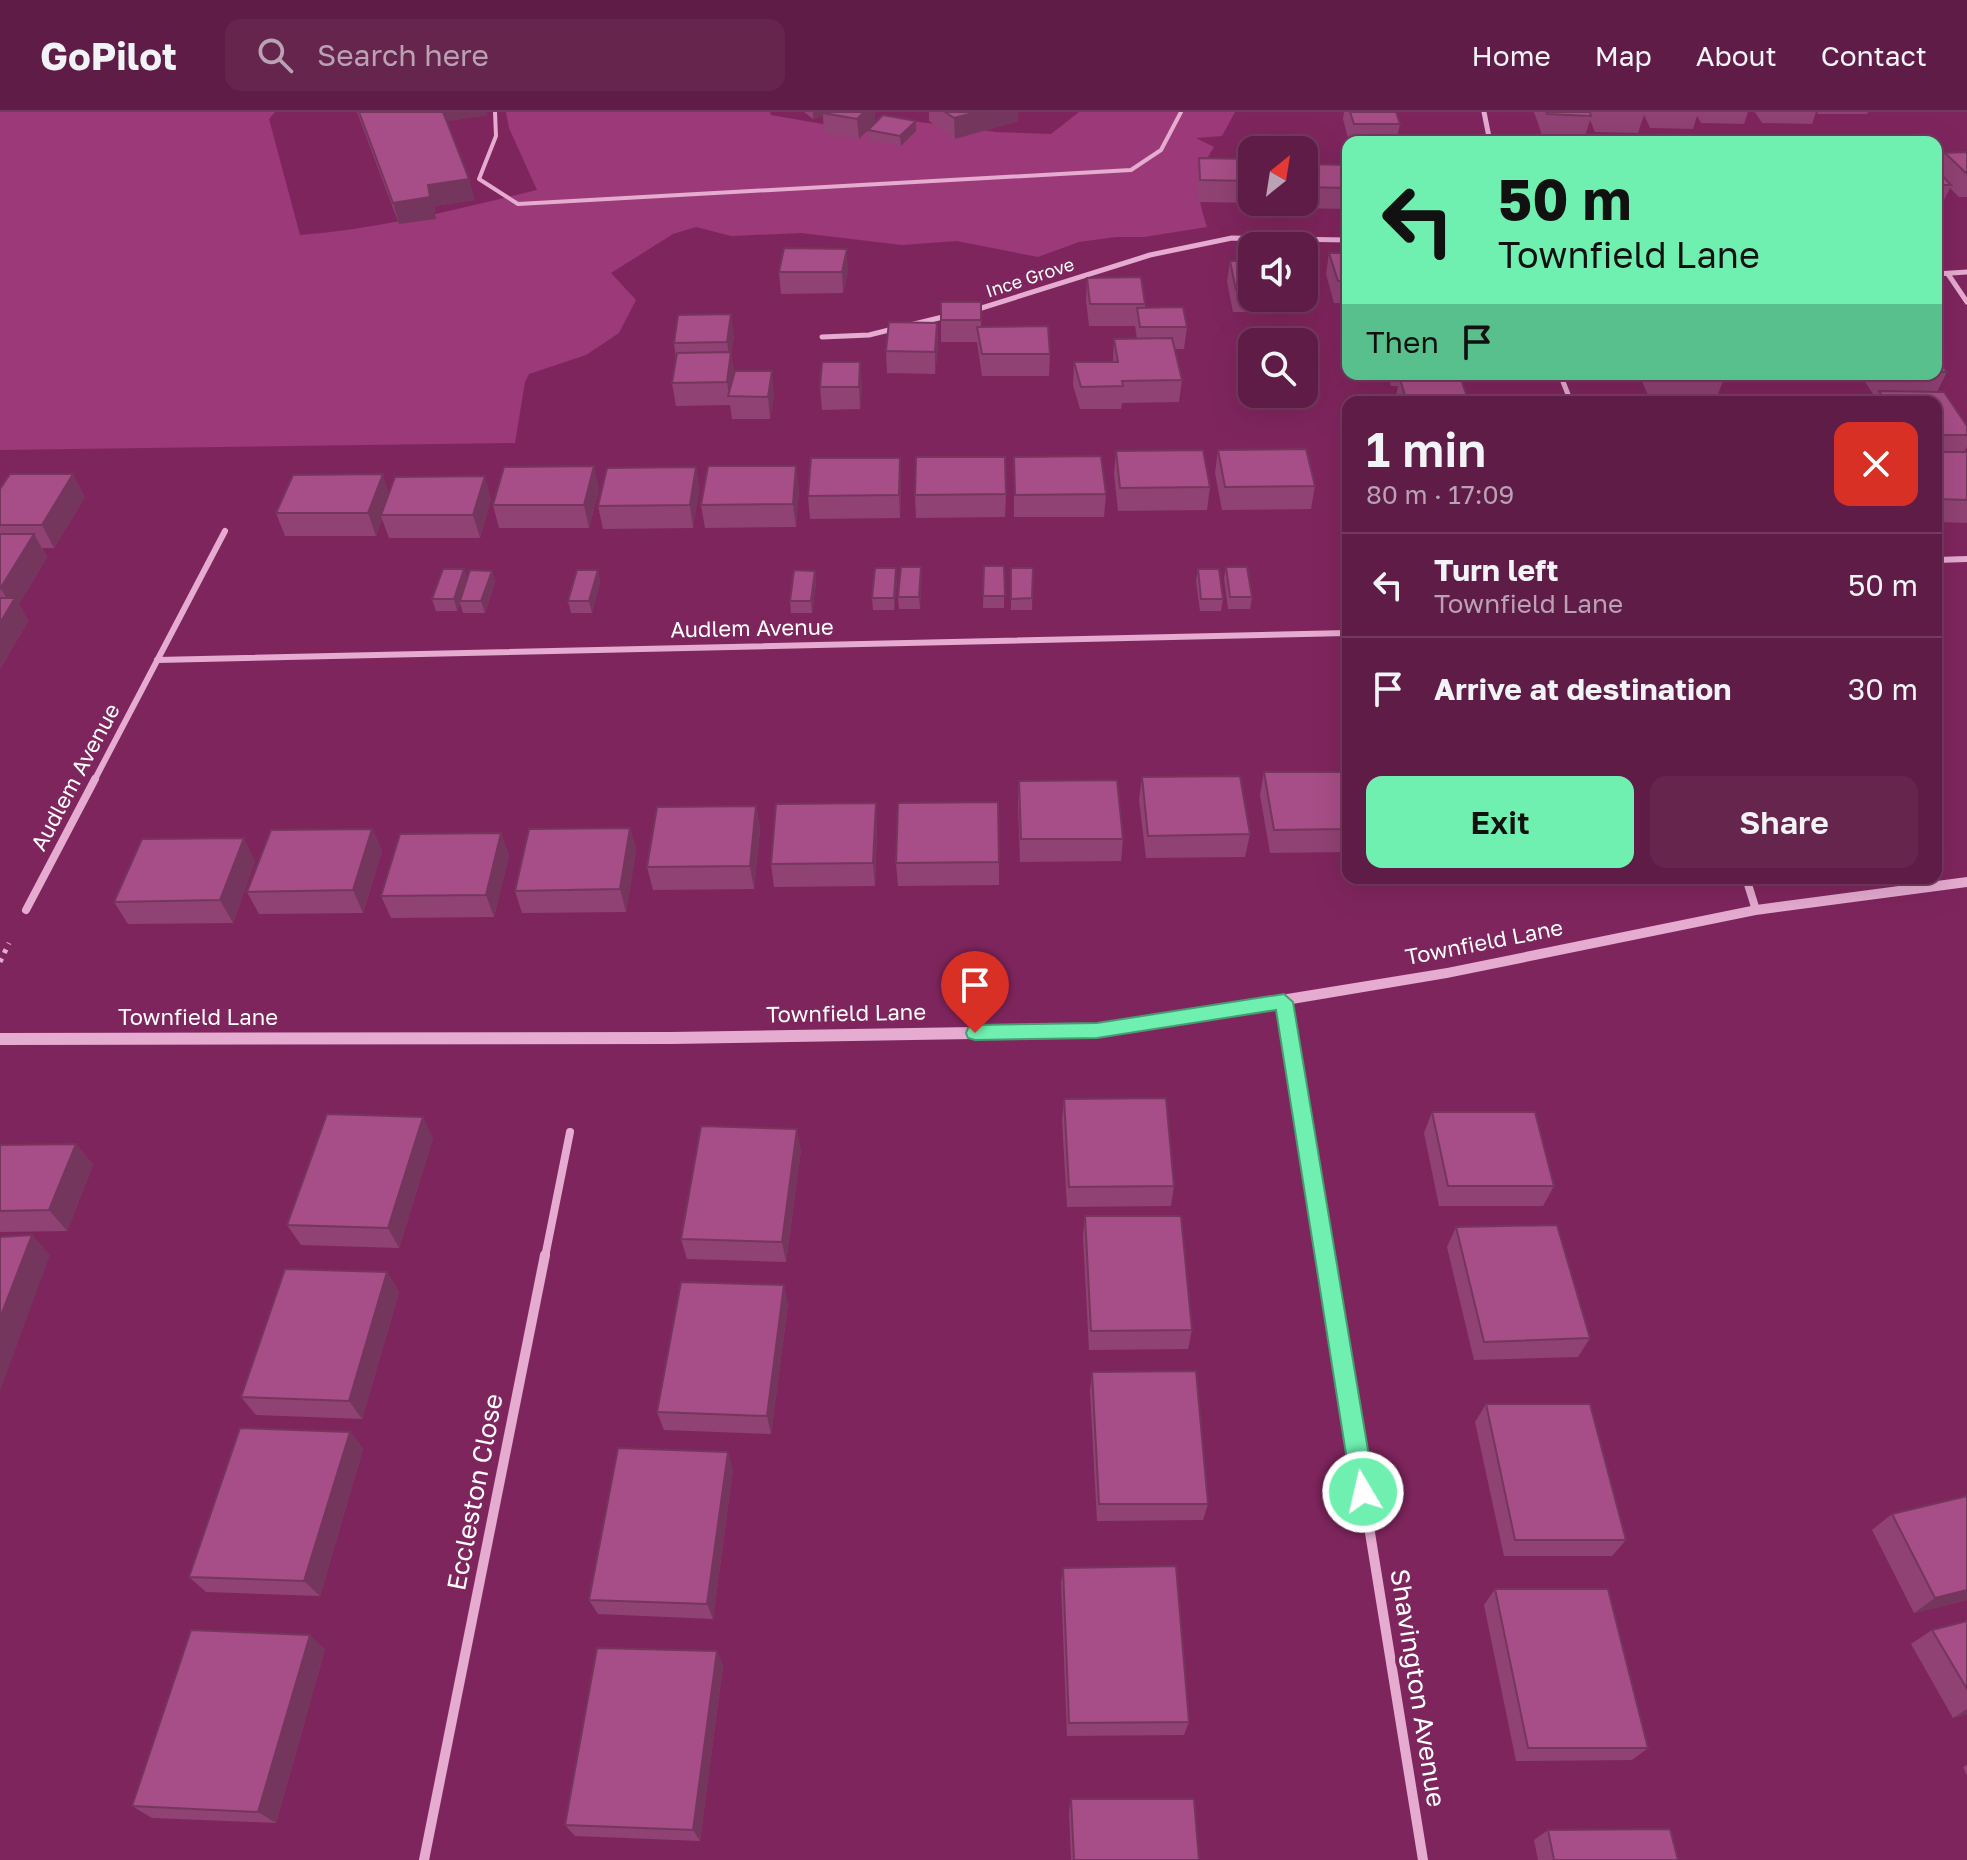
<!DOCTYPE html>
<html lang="en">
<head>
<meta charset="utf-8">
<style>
	body { margin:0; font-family:"Golos Text",sans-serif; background:#65254d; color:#f1f3f6; height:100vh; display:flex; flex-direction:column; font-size:30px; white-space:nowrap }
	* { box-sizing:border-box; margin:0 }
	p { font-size:26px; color:#baa1b3 }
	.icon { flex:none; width:44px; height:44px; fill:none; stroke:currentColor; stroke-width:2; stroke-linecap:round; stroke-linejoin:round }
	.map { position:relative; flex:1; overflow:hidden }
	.sheet { position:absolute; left:1342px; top:284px; width:600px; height:488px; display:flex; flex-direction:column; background:#5f1c46; border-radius:16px; box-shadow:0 8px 32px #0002,0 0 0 2px #733a5f }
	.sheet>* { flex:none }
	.guide { position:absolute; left:1342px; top:24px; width:600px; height:244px; border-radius:16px; box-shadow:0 8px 32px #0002,0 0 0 2px #733a5f; background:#6ff0b0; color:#111; overflow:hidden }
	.needle { width:52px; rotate:30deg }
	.fabs { position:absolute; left:1238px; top:24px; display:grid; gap:16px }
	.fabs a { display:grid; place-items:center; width:80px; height:80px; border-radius:16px; background:#5f1c46; box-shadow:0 8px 32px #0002,0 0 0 2px #733a5f; font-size:40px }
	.pin { position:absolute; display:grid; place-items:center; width:68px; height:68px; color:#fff; margin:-82px -34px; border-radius:50% 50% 50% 0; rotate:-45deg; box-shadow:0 0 8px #0007 }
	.pin .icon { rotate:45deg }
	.me { position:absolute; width:88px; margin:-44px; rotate:351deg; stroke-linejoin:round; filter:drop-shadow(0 0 6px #0008) }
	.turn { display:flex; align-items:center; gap:28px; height:168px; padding:0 24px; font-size:36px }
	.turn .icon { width:104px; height:104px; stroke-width:2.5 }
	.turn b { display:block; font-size:56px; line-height:68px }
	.then { display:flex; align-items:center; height:76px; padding:0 24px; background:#0003; gap:16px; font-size:30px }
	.round { display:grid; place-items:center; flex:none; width:84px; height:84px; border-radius:16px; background:#65254d }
	.head { display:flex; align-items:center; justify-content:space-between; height:136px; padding:0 24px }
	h1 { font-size:48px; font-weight:600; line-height:60px }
	.action { display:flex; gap:16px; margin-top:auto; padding:16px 24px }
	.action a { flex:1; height:92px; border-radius:16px; background:#6ff0b0; color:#111; font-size:32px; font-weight:600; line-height:92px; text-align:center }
	.action a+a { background:#65254d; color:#f1f3f6 }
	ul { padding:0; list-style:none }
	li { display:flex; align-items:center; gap:24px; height:104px; padding:0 24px; border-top:2px solid #733a5f }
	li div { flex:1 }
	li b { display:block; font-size:30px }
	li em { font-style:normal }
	header { display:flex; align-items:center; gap:48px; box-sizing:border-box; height:112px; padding:0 40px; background:#5f1c46; border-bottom:2px solid #733a5f }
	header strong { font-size:38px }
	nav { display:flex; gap:44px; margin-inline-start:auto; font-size:28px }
	.search { width:560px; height:72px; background:#65254d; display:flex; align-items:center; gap:20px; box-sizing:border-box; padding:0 28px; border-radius:16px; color:#baa1b3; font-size:30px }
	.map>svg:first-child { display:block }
</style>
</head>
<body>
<header>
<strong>GoPilot</strong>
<div class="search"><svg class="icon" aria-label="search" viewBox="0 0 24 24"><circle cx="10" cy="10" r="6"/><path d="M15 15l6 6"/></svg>Search here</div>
<nav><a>Home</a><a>Map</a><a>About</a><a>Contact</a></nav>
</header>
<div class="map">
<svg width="1967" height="1748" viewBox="0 0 1967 1748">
	<rect width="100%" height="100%" fill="#7f255e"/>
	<path fill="#9c3979" d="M0 0H275L269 7 300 123C381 117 459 97 537 78L509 16 506 0H770L771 3 840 15 912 9 996 20 1051 22 1079 0H1235L1222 24 1196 26 1214 35C1194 66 1196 81 1207 115L1144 125H1116L1079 130 1038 145 957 129 902 133 801 121 731 124 696 115 673 122 611 161 636 188 619 221 586 243 529 262 525 270 515 331 0 338Z"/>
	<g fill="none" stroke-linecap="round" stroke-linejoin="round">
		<path stroke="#e6abd1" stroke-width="5" stroke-dasharray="4 6" stroke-linecap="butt" d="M0 850 9 831"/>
		<path stroke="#e6abd1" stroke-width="4" d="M495 0 496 24 479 67 518 92 1131 58 1161 38 1181 0"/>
		<g stroke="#e6abd1" stroke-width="5">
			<path d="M1484 0 1490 30"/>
			<path d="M1936 162 1967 160"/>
			<path d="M1948 162 1967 190"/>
			<path d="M972 199 1150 143 1232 126 1348 128"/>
			<path d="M910 213 951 203"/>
			<path d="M822 225 869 223 897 216"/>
			<path d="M1560 262 1571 290"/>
		</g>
		<g stroke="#e6abd1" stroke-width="6">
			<path d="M1936 448 1967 447"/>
			<path d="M157 548 1348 521"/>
			<path d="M94 669 225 419"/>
		</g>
		<g stroke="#e6abd1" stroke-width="8">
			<path d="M1746 766 1756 798"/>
			<path d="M26 798 95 667"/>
			<path d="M1284 890 1325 1145"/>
			<path d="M545 1145 570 1020"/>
		</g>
		<g stroke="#e6abd1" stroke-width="10">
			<path d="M1325 1143 1423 1748"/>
			<path d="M424 1748 545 1143"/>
		</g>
		<path fill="#e6abd1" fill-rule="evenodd" d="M1967 765V775L1756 803 1447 866 1097 925 671 932 0 933V921L671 920 1097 913 1447 856 1756 793Z"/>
	</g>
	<g fill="#904274">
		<path d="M357 0H486L487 3 447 9 469 67 474 88 434 94 436 107 399 112Z"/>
		<path d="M804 0H875V10L916 19 901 34 868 28V18L859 27 824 21 823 4 813 7Z"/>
		<path d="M929 0H1018V9L955 27 929 9Z"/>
		<path d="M1344 0H1396L1400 12 1396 30H1349L1343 7Z"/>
		<path d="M1534 0H1748L1744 12 1701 11 1697 4 1693 17 1650 16 1644 3 1638 21 1595 20 1590 8 1585 24 1542 23Z"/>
		<path d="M1755 0H1816L1812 12 1762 11Z"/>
		<path d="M1817 0H1868L1867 2H1818Z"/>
		<path d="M1967 40V85H1959L1950 76 1941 94H1936V57L1937 59 1945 41Z"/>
		<path d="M1199 46 1252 47V90L1261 91 1198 90 1197 67Z"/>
		<path d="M1304 52 1348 53V97L1293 96 1292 90H1304Z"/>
		<path d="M1329 141H1348V191H1334L1326 162Z"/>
		<path d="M1230 149H1252V186H1304V160L1309 178 1305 200H1233L1227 170Z"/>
		<path d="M848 159 843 181 781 182 779 160Z"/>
		<path d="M1087 166 1145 192V195L1187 215 1184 237H1175L1182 268 1179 290 1122 291 1121 297H1080L1073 273 1074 250H1113L1114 227H1137L1135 214H1089L1086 188Z"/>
		<path d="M981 190V215L1050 242 1049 264H982L977 230H941V208Z"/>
		<path d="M937 211 938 233 935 262 887 261 886 239Z"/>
		<path d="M734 224 731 242 734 262 774 282 770 307H732L730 293 676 294 672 271 676 247 674 231Z"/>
		<path d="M1936 245 1947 260 1937 280 1967 314V335L1964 340H1967V411L1936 410V290H1874L1878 282H1873L1860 262H1936Z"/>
		<path d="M1388 262H1454L1453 267 1469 290H1395L1398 274H1391Z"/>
		<path d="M1639 262H1720L1723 269 1715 290H1639L1642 283H1648Z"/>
		<path d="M862 272 860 297 822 298 820 275Z"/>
		<path d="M1218 338 1315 374 1311 397 1222 398 1215 361Z"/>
		<path d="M1116 339 1210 375 1207 398 1118 399 1114 362Z"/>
		<path d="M1014 345 1106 382 1104 405H1014Z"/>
		<path d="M696 355 699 378 693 416 603 417 598 394Z"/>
		<path d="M901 369 900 406 810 407 808 384Z"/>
		<path d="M0 377 85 385 54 436H42L47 445 19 492 28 509 0 557Z"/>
		<path d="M599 377 589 416H499L493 393Z"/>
		<path d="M799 377 796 415 705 416 701 393Z"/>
		<path d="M389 381 491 387 480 426H389L382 407 376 424H285L276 401Z"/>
		<path d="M1006 382 1005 405 916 406 915 383Z"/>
		<path d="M984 454H1004V496H983Z"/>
		<path d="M921 455 920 497H899L898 485Z"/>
		<path d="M1226 455 1252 485 1250 497H1228L1224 466Z"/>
		<path d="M1011 456H1033L1032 498H1011Z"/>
		<path d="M464 457 467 467 492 459 495 470 485 501H463L460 491 457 499H436L432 487Z"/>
		<path d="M1198 457 1223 487 1221 499H1200L1196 469Z"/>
		<path d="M598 458 600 470 592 501H571L568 489Z"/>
		<path d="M815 459 816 471 812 501H791L790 489Z"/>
		<path d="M897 468 894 498H873L872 486Z"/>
		<path d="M1264 660H1348V740L1270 741 1260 683Z"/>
		<path d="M1142 665 1250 722 1245 745 1146 746 1139 688Z"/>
		<path d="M1019 669 1123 727 1121 749 1020 750 1018 692Z"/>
		<path d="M756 694 760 717 754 777 653 778 647 755Z"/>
		<path d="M877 714 875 774 774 775 771 752Z"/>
		<path d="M630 716 636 738 626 800 522 801 515 779Z"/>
		<path d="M372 717 382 739 363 801 259 802 247 780Z"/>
		<path d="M501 721 509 744 494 805 391 806 381 784Z"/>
		<path d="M255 749 233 811 128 812 114 790Z"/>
		<path d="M999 750V773L898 774 896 751Z"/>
		<path d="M1064 987 1174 1074 1171 1094 1067 1095 1062 1008Z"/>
		<path d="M1432 1000 1554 1074 1543 1094H1439L1424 1021Z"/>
		<path d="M433 1026 399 1136 301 1133 287 1113Z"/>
		<path d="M76 1032 93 1053 67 1119 0 1120V1033Z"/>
		<path d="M801 1038 786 1150 687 1147 681 1127Z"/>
		<path d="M1085 1104 1192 1218 1188 1237 1089 1238 1083 1124Z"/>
		<path d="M1456 1115 1590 1226 1578 1245 1474 1248 1447 1135Z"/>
		<path d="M387 1160 399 1180 362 1307 256 1303 241 1285Z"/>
		<path d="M788 1192 771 1322 664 1318 657 1300Z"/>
		<path d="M1092 1260 1208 1392 1203 1408 1097 1409 1090 1279Z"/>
		<path d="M1486 1292 1626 1428 1612 1444H1504L1475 1310Z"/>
		<path d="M350 1320 363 1337 320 1484 206 1480 189 1465Z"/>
		<path d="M733 1357 713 1507 598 1502 589 1488Z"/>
		<path d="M1967 1384V1488L1914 1501 1872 1418 1892 1402Z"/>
		<path d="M1063 1456 1189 1610 1184 1623 1067 1624 1061 1471Z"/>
		<path d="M1495 1477 1648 1636 1632 1648 1516 1649 1484 1493Z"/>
		<path d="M1967 1509V1602L1953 1606 1911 1532 1932 1518Z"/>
		<path d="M325 1537 276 1711 152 1706 132 1694Z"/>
		<path d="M723 1553 700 1729 575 1724 565 1713Z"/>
		<path d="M1967 1653V1664L1963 1655Z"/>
		<path d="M1071 1687 1199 1748H1071L1069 1699Z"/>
		<path d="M1548 1718 1678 1748H1538L1534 1728Z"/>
	</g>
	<g fill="#75365e">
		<path d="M442 0H486L487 3 444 10Z"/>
		<path d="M813 0H837L823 1V4L813 7Z"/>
		<path d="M864 0H875V11L859 27 857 7Z"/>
		<path d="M977 0H1018V9L955 27 954 6Z"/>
		<path d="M916 9V19L901 34 900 24Z"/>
		<path d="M469 67 474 88 434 94 436 107 399 112 393 91 428 73Z"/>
		<path d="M847 137 848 159 843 181 842 160Z"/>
		<path d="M731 202 734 224 731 242 734 262 729 284 727 270 730 251 727 230Z"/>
		<path d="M937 211 938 233 935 262V240Z"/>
		<path d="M860 250 862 272 860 297 859 275Z"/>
		<path d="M772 259 774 282 770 307 768 285Z"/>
		<path d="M900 346 901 369 900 406 899 383Z"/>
		<path d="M594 354 599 377 589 416 584 393Z"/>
		<path d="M796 354 799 377 796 415 793 392Z"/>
		<path d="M696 355 699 378 693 416 690 393Z"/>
		<path d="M73 362 85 385 54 436 42 413Z"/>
		<path d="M383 362 390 385 381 403 382 407 376 424 368 401Z"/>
		<path d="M485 364 491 387 480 426 473 403Z"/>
		<path d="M34 422 47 445 19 492 28 509 0 557V511L11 493 1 477Z"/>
		<path d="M921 455 922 467 920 497 919 485Z"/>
		<path d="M896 456 897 468 894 498V486Z"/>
		<path d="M464 457 468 469 460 489V491L457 499 454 487Z"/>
		<path d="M598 458 600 470 592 501 589 489Z"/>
		<path d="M492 459 495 470 485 501 481 489Z"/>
		<path d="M815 459 816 471 812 501 811 489Z"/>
		<path d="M876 691 877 714 875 774 873 751Z"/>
		<path d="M756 694 760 717 754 777 750 754Z"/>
		<path d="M630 716 636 738 626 800 620 777Z"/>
		<path d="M372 717 382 739 363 801 353 778Z"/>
		<path d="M501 721 509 744 494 805 486 783Z"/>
		<path d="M244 726 255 749 233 811 220 788Z"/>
		<path d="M423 1005 433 1026 399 1136 388 1116Z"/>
		<path d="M797 1017 801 1038 786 1150 782 1130Z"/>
		<path d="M76 1032 93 1053 67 1119 49 1098Z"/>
		<path d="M32 1123 50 1143 0 1279V1206Z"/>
		<path d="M387 1160 399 1180 362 1307 349 1289Z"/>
		<path d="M784 1173 788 1192 771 1322 767 1304Z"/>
		<path d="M350 1320 363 1337 320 1484 304 1469Z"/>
		<path d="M728 1340 733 1357 713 1507 707 1492Z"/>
		<path d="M1967 1478V1488L1914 1501 1935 1486Z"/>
		<path d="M310 1523 325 1537 276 1711 258 1700Z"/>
		<path d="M717 1539 723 1553 700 1729 693 1718Z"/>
		<path d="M1967 1597V1602L1953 1606Z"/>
	</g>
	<g fill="#a74d87" stroke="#75365e" stroke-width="2">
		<path d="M359 0H443L469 67 428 73 430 85 393 91Z"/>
		<path d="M824 0H864L857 7 823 1Z"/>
		<path d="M945 0H977L954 6Z"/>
		<path d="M1350 0H1396L1400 12H1354Z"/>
		<path d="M1546 0H1590L1591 4 1547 2Z"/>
		<path d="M883 3 916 9 900 24 868 18Z"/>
		<path d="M1967 40V62L1945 41Z"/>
		<path d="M1199 46 1252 47V69L1200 68Z"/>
		<path d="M1304 52 1348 53V76L1304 75Z"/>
		<path d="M1936 57 1951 73H1936Z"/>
		<path d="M784 136 847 137 842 160H779Z"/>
		<path d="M1329 141H1348V169H1338Z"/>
		<path d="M1230 149H1252V178H1236Z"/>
		<path d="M1304 160 1309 178H1304Z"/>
		<path d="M1141 165 1145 192H1090L1087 166Z"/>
		<rect x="941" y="190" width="40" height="18"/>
		<path d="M1183 195 1187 215H1140L1137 196Z"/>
		<path d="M731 202 727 230 674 231 678 203Z"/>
		<path d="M889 210 937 211 935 240 886 239Z"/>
		<path d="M1048 214 1050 242H982L977 215Z"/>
		<path d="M1172 226 1182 268 1122 269 1123 274 1081 275 1074 250H1118L1114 227Z"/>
		<path d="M731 240 727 270 672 271 677 241Z"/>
		<path d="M1936 245 1947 260H1936Z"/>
		<path d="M822 250H860L859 275H820Z"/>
		<path d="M735 259H772L768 285 728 284Z"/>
		<path d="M1657 262H1720L1723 269 1660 268Z"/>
		<path d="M1400 267H1461L1469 290H1407Z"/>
		<path d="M1879 279 1944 280 1967 314V323H1936V290H1886Z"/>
		<path d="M1642 283H1701L1705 290H1645Z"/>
		<path d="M1306 337 1315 374 1225 375 1218 338Z"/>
		<path d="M1203 338 1210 375 1120 376 1116 339Z"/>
		<path d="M1936 340H1967V388L1938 387 1936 385Z"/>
		<path d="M1101 344 1106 382 1015 383 1014 345Z"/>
		<path d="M916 345H1005L1006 382 915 383Z"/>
		<path d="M811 346H900L899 383 808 384Z"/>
		<path d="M594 354 584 393H493L504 355Z"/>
		<path d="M708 354H796L793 392 701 393Z"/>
		<path d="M696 355 690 393 598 394 607 356Z"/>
		<path d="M10 362H73L42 413H0V377Z"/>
		<path d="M383 362 368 401H276L293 363Z"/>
		<path d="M485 364 473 403H381L395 365Z"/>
		<path d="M0 422H34L0 477Z"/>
		<path d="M984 454H1004L1005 484H983Z"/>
		<path d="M901 455H921L919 485H898Z"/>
		<path d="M1226 455H1247L1252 485H1230Z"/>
		<path d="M875 456H896L894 486H872Z"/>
		<path d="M1011 456H1033L1032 486 1011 487Z"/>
		<path d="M443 457H464L454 487H432Z"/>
		<path d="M1198 457H1219L1223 487H1201Z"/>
		<path d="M470 458 492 459 481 489H460Z"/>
		<path d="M577 458H598L589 489H568Z"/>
		<path d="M794 458 815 459 811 489H790Z"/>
		<path d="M0 486H15L0 511Z"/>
		<path d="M1264 660H1348V717L1274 718Z"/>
		<path d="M1240 664 1250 722 1148 724 1142 665Z"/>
		<path d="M1117 668 1123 727H1021L1019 669Z"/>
		<path d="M998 690 999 750 896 751 898 691Z"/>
		<path d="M876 691 873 751 771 752 776 692Z"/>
		<path d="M756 694 750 754 647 755 657 695Z"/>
		<path d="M630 716 620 777 515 779 529 717Z"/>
		<path d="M372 717 353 778 247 780 271 718Z"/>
		<path d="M501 721 486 783 381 784 400 722Z"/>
		<path d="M244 726 220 788 114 790 142 727Z"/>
		<path d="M1166 986 1174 1074 1069 1075 1064 987Z"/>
		<path d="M1432 1000H1535L1554 1074H1448Z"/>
		<path d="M327 1002 423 1005 388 1116 287 1113Z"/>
		<path d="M701 1014 797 1017 782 1130 681 1127Z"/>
		<path d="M76 1032 49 1098 0 1099V1033Z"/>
		<path d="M1085 1104H1181L1192 1218 1091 1219Z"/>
		<path d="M1557 1113 1590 1226 1484 1230 1456 1115Z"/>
		<path d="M32 1123 0 1206V1125Z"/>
		<path d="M285 1157 387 1160 349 1289 241 1285Z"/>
		<path d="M681 1170 784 1173 767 1304 657 1300Z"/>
		<path d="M1196 1259 1208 1392H1099L1092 1260Z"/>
		<path d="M1486 1292H1590L1626 1428H1515Z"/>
		<path d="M240 1316 350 1320 304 1469 189 1465Z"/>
		<path d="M618 1336 728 1340 707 1492 589 1488Z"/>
		<path d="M1967 1384V1478L1935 1486 1892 1402Z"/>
		<path d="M1176 1454 1189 1610 1069 1611 1063 1456Z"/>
		<path d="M1495 1477H1608L1648 1636H1528Z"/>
		<path d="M1967 1509V1577L1932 1518Z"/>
		<path d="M191 1518 310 1523 258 1700 132 1694Z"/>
		<path d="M597 1536 717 1539 693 1718 565 1713Z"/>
		<path d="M1071 1687H1194L1199 1748H1074Z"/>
		<path d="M1670 1717 1678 1748H1554L1548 1718Z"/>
	</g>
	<path fill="#6ff0b0" stroke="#489c72" stroke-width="2" d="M1284 882 1293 890 1375 1380 1371 1388 1363 1391 1355 1388 1352 1380 1276 898 1097 926 975 928 968 926 966 921 968 916 975 913 1097 911Z"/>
	<g text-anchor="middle" stroke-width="8" stroke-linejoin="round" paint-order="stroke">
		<g font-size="18" fill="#fff" stroke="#7f255e">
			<text transform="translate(1030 166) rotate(-18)" y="6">Ince Grove</text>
		</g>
		<g font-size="22" fill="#fff" stroke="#7f255e">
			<text transform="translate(752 516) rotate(-1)" y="8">Audlem Avenue</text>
			<text transform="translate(75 665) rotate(-62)" y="8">Audlem Avenue</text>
			<text transform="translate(1484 830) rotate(-11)" y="8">Townfield Lane</text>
			<text transform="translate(846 901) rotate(-1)" y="8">Townfield Lane</text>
			<text x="198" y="913">Townfield Lane</text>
		</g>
		<g font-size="26" fill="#fff" stroke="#7f255e">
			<text transform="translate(475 1380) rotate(-79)" y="9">Eccleston Close</text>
			<text transform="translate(1418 1576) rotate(81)" y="9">Shavington Avenue</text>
		</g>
	</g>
</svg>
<div class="fabs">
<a><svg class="needle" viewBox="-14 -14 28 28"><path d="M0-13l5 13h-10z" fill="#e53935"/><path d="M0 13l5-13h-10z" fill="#baa1b3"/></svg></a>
<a><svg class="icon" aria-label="sound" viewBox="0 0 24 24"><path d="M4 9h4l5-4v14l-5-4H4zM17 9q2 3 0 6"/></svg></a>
<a><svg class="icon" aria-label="search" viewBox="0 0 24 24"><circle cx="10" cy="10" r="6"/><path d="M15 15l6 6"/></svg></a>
</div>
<div class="pin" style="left:975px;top:921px;background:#d93025"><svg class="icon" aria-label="arrive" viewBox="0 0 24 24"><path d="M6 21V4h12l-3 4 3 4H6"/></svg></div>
<svg class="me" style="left:1363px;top:1380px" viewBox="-20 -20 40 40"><circle r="17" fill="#6ff0b0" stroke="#fff" stroke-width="3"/><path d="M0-11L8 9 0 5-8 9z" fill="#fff"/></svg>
<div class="guide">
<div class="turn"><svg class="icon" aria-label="left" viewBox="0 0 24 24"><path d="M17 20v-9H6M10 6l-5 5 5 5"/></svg><div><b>50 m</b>Townfield Lane</div></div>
<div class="then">Then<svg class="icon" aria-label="arrive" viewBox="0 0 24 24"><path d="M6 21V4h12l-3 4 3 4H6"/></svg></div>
</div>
<section class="sheet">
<div class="head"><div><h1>1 min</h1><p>80 m · 17:09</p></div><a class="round" style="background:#d93025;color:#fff"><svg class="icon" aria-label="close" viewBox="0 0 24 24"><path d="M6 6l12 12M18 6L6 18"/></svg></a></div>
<ul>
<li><svg class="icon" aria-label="left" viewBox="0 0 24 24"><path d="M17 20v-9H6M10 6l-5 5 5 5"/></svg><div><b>Turn left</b><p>Townfield Lane</p></div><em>50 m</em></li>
<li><svg class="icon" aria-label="arrive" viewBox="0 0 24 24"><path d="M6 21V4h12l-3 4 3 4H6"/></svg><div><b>Arrive at destination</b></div><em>30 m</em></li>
</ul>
<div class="action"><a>Exit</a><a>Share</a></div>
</section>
</div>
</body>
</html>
